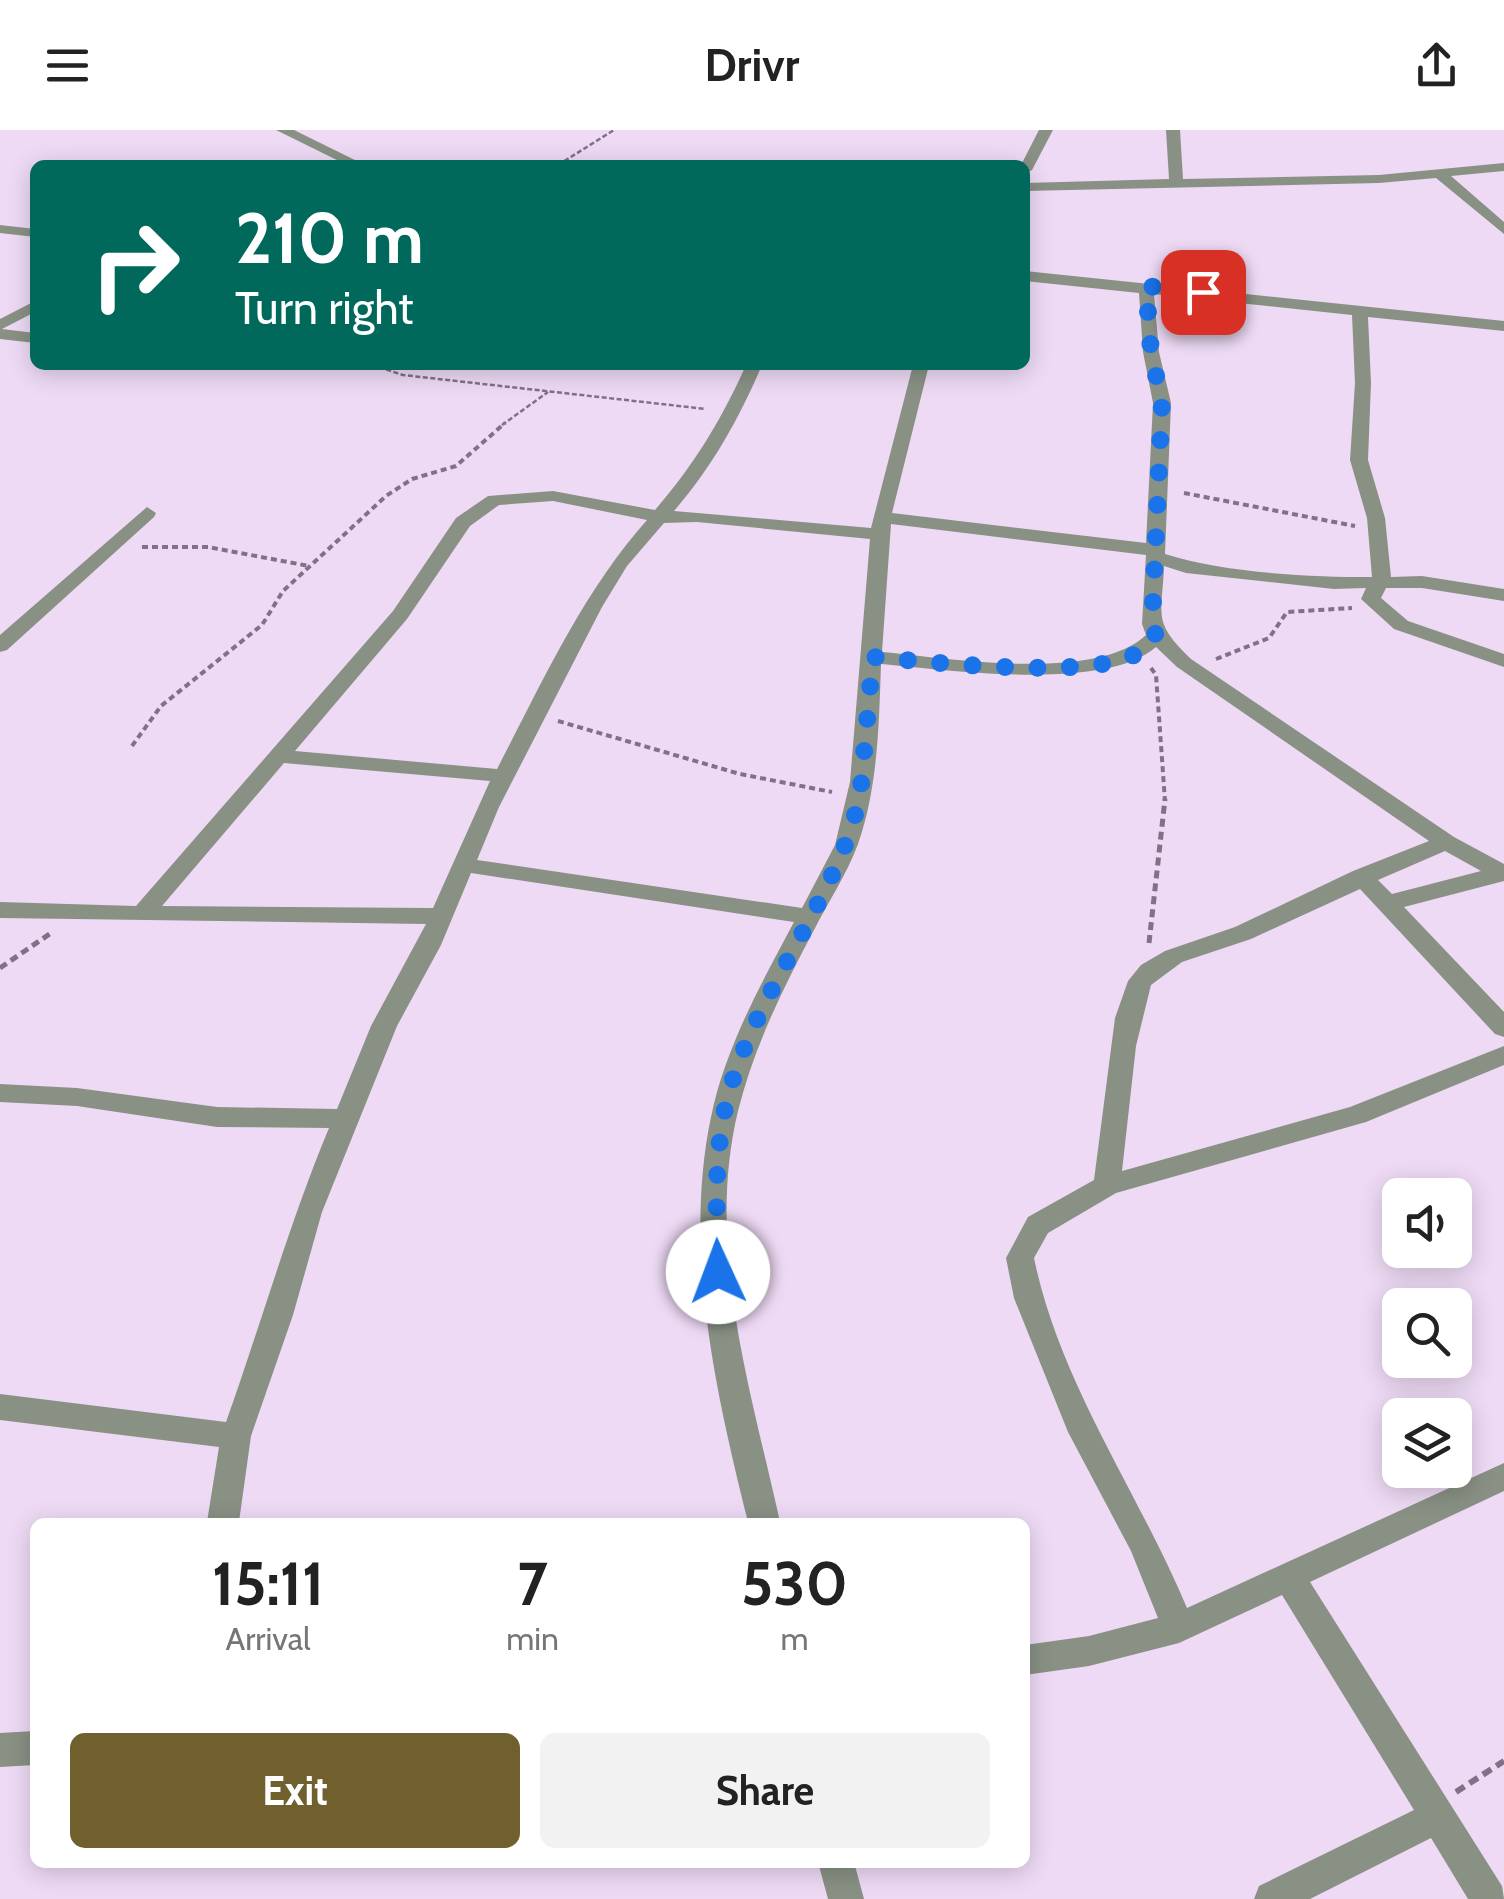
<!DOCTYPE html>
<html lang="en">
<head>
<meta charset="utf-8">
<style>
	body { margin:0; font-family:Cabin,sans-serif; background:#f2f2f2; color:#222; height:100vh; display:flex; flex-direction:column; font-size:38px; white-space:nowrap }
	* { box-sizing:border-box; margin:0 }
	p { font-size:32px; color:#767676 }
	.icon { flex:none; width:55px; height:55px; fill:none; stroke:currentColor; stroke-width:2; stroke-linecap:round; stroke-linejoin:round }
	.map { position:relative; flex:1; overflow:hidden }
	.sheet { position:absolute; left:30px; top:1388px; width:1000px; height:350px; display:flex; flex-direction:column; background:#fff; border-radius:15px; box-shadow:0 5px 25px #0003 }
	.sheet>* { flex:none }
	.guide { position:absolute; left:30px; top:30px; width:1000px; height:210px; border-radius:15px; box-shadow:0 5px 25px #0003; background:#00695c; color:#fff; overflow:hidden }
	.controls { position:absolute; left:1382px; top:1048px; display:grid; gap:20px }
	.controls a { display:grid; place-items:center; width:90px; height:90px; border-radius:15px; background:#fff; box-shadow:0 5px 25px #0003; font-size:50px }
	.pin { position:absolute; display:grid; place-items:center; width:85px; height:85px; color:#fff; margin:-42px; border-radius:20px; box-shadow:0 5px 15px #0006 }
	.me { position:absolute; width:110px; margin:-55px; rotate:358deg; stroke-linejoin:round; filter:drop-shadow(0 0 8px #0008) }
	.turn { display:flex; align-items:center; gap:35px; height:210px; padding:0 40px; font-size:45px }
	.turn .icon { width:130px; height:130px; stroke-width:2.5 }
	.turn b { display:block; font-size:70px; line-height:85px }
	.eta { display:flex; justify-content:space-evenly; align-items:center; height:170px; text-align:center }
	.eta b { font-size:60px; font-weight:800; line-height:70px }
	.cta { display:flex; gap:20px; margin-top:auto; padding:20px 40px }
	.cta a { flex:1; height:115px; border-radius:15px; background:#70602e; color:#fff; font-size:40px; font-weight:800; line-height:115px; text-align:center }
	.cta a+a { background:#f2f2f2; color:#222 }
	header { display:flex; justify-content:space-between; align-items:center; height:130px; padding:0 40px; background:#fff; font-size:45px; font-weight:800 }
	.map>svg:first-child { display:block }
</style>
</head>
<body>
<header><svg class="icon" aria-label="menu" viewBox="0 0 24 24"><path d="M4 6h16M4 12h16M4 18h16"/></svg>Drivr<svg class="icon" aria-label="share" viewBox="0 0 24 24"><path d="M12 15V3M7 8l5-5 5 5M5 13v7h14v-7"/></svg></header>
<div class="map">
<svg width="1504" height="1769" viewBox="0 0 1504 1769">
	<rect width="100%" height="100%" fill="#eedaf5"/>
	<g fill="none" stroke-linecap="round" stroke-linejoin="round">
		<g stroke="#807284" stroke-width="2.5" stroke-dasharray="5 2.5" stroke-linecap="butt">
			<path d="M558 35 614 0"/>
			<path d="M372 235 403 245 706 279"/>
			<path d="M502 295 548 262"/>
		</g>
		<g stroke="#807284" stroke-width="4" stroke-dasharray="6 4" stroke-linecap="butt">
			<path d="M1184 363 1355 396"/>
			<path d="M142 417H208L309 436"/>
			<path d="M1216 529 1269 508 1287 482 1352 478"/>
			<path d="M1151 538 1156 545 1165 671"/>
			<path d="M558 591 740 644 832 662"/>
			<path d="M132 616 161 576 262 495 283 461 386 366 412 349 456 336 505 293"/>
		</g>
		<g stroke="#807284" stroke-width="5" stroke-dasharray="8 5" stroke-linecap="butt">
			<path d="M1149 813 1165 669"/>
			<path d="M0 838 51 803"/>
		</g>
		<path stroke="#807284" stroke-width="6" stroke-dasharray="10 6" stroke-linecap="butt" d="M1456 1662 1504 1631"/>
		<g fill="#899185" fill-rule="evenodd">
			<path d="M276 0H294L365 35H347Z"/>
			<path d="M1039 0H1053L1032 40 1025 44V35H1021Z"/>
			<path d="M1166 0H1180L1183 49 1379 45 1504 33V41L1451 46 1504 92V104L1436 48 1379 53 1025 61V53L1169 49Z"/>
			<path d="M0 95 35 99V107L0 103Z"/>
			<path d="M1025 141 1504 191V201L1368 187 1371 253 1368 330 1385 388 1391 447 1422 446 1504 459V471L1422 458H1386L1381 468 1408 491 1504 524V537L1394 499 1361 469 1366 458 1334 459 1186 443 1164 436C1162 488 1152 491 1191 529L1454 707 1504 734V751L1404 777 1504 882V907L1495 904 1360 759 1251 809 1182 832 1151 855 1136 916 1122 1041 1350 977 1504 916V935L1366 992 1116 1063 1048 1103 1034 1128C1060 1254 1138 1361 1187 1478L1504 1333V1361L1310 1452 1502 1756 1504 1769H1468L1431 1708 1310 1769H1254L1259 1756 1414 1680 1282 1465 1179 1513 1089 1536 1025 1545V1515L1089 1506 1158 1488 1131 1421 1068 1302 1014 1168 1006 1128 1028 1087 1094 1050 1115 888 1128 851 1141 835 1165 821 1235 797 1353 741 1429 711 1177 537 1156 517C1105 562 947 540 881 534 879 593 878 657 858 714 847 744 827 774 814 800 783 858 754 917 738 981 705 1118 751 1260 780 1392H748C716 1263 683 1120 711 987 725 918 761 854 794 792L471 743 441 815 397 896 322 1082 293 1185 251 1306 239 1392H207L219 1317 0 1290V1264L226 1292C261 1194 289 1094 329 998L217 997 77 976 0 972V954L77 958 217 977 337 979 371 896 426 794 0 788V772L136 776 393 481 456 388 488 366 553 361 655 380C694 335 722 289 746 235H762C739 289 712 337 674 381L871 398 913 235H929L892 383 1146 413 1153 273 1143 222 1139 163 1025 151ZM1154 164 1352 185 1355 253 1350 330 1367 388 1372 447C1308 447 1225 443 1165 424L1171 273 1159 222ZM553 371 647 390C582 463 542 553 497 639L295 621 407 489 470 396 499 375ZM697 392 870 409 850 652 835 715 802 778 477 730 499 677 602 477 627 436 664 393ZM891 394 1146 425 1142 494 1146 505C1095 553 948 528 882 522ZM284 633 490 651 433 778 162 776ZM1445 721 1481 741 1392 764 1378 750Z"/>
			<path d="M35 171V182L2 199 35 203V213L0 209V189Z"/>
			<path d="M147 377 156 383 154 387 7 520 0 522V505Z"/>
			<path d="M35 1601V1635L0 1637V1603Z"/>
			<path d="M818 1732H854L864 1769H828Z"/>
		</g>
	</g>
	<g fill="none" stroke-linecap="round" stroke-linejoin="round">
		<path stroke="#1a73e8" stroke-width="18" stroke-dasharray="0 32.4" d="M718 1142C717 1091 714 1039 723 989 741 887 819 794 852 696L860 666 873 527C932 532 1080 549 1132 526 1141 521 1149 513 1156 506L1152 494 1162 273 1151 222 1146 156 1203 162"/>
	</g>
</svg>
<div class="controls">
<a><svg class="icon" aria-label="sound" viewBox="0 0 24 24"><path d="M4 9h4l5-4v14l-5-4H4zM17 9q2 3 0 6"/></svg></a>
<a><svg class="icon" aria-label="search" viewBox="0 0 24 24"><circle cx="10" cy="10" r="6"/><path d="M15 15l6 6"/></svg></a>
<a><svg class="icon" aria-label="layers" viewBox="0 0 24 24"><path d="M12 4l9 5-9 5-9-5zM3 14l9 5 9-5"/></svg></a>
</div>
<div class="pin" style="left:1203px;top:162px;background:#d93025"><svg class="icon" aria-label="arrive" viewBox="0 0 24 24"><path d="M6 21V4h12l-3 4 3 4H6"/></svg></div>
<svg class="me" style="left:718px;top:1142px" viewBox="-20 -20 40 40"><circle r="19" fill="#fff"/><path d="M0-13L10 11 0 6-10 11z" fill="#1a73e8"/></svg>
<div class="guide">
<div class="turn"><svg class="icon" aria-label="right" viewBox="0 0 24 24"><path d="M7 20v-9h11M14 6l5 5-5 5"/></svg><div><b>210 m</b>Turn right</div></div>
</div>
<section class="sheet">
<div class="eta">
<div><b>15:11</b><p>Arrival</p></div>
<div><b>7</b><p>min</p></div>
<div><b>530</b><p>m</p></div>
</div>
<div class="cta"><a>Exit</a><a>Share</a></div>
</section>
</div>
</body>
</html>
